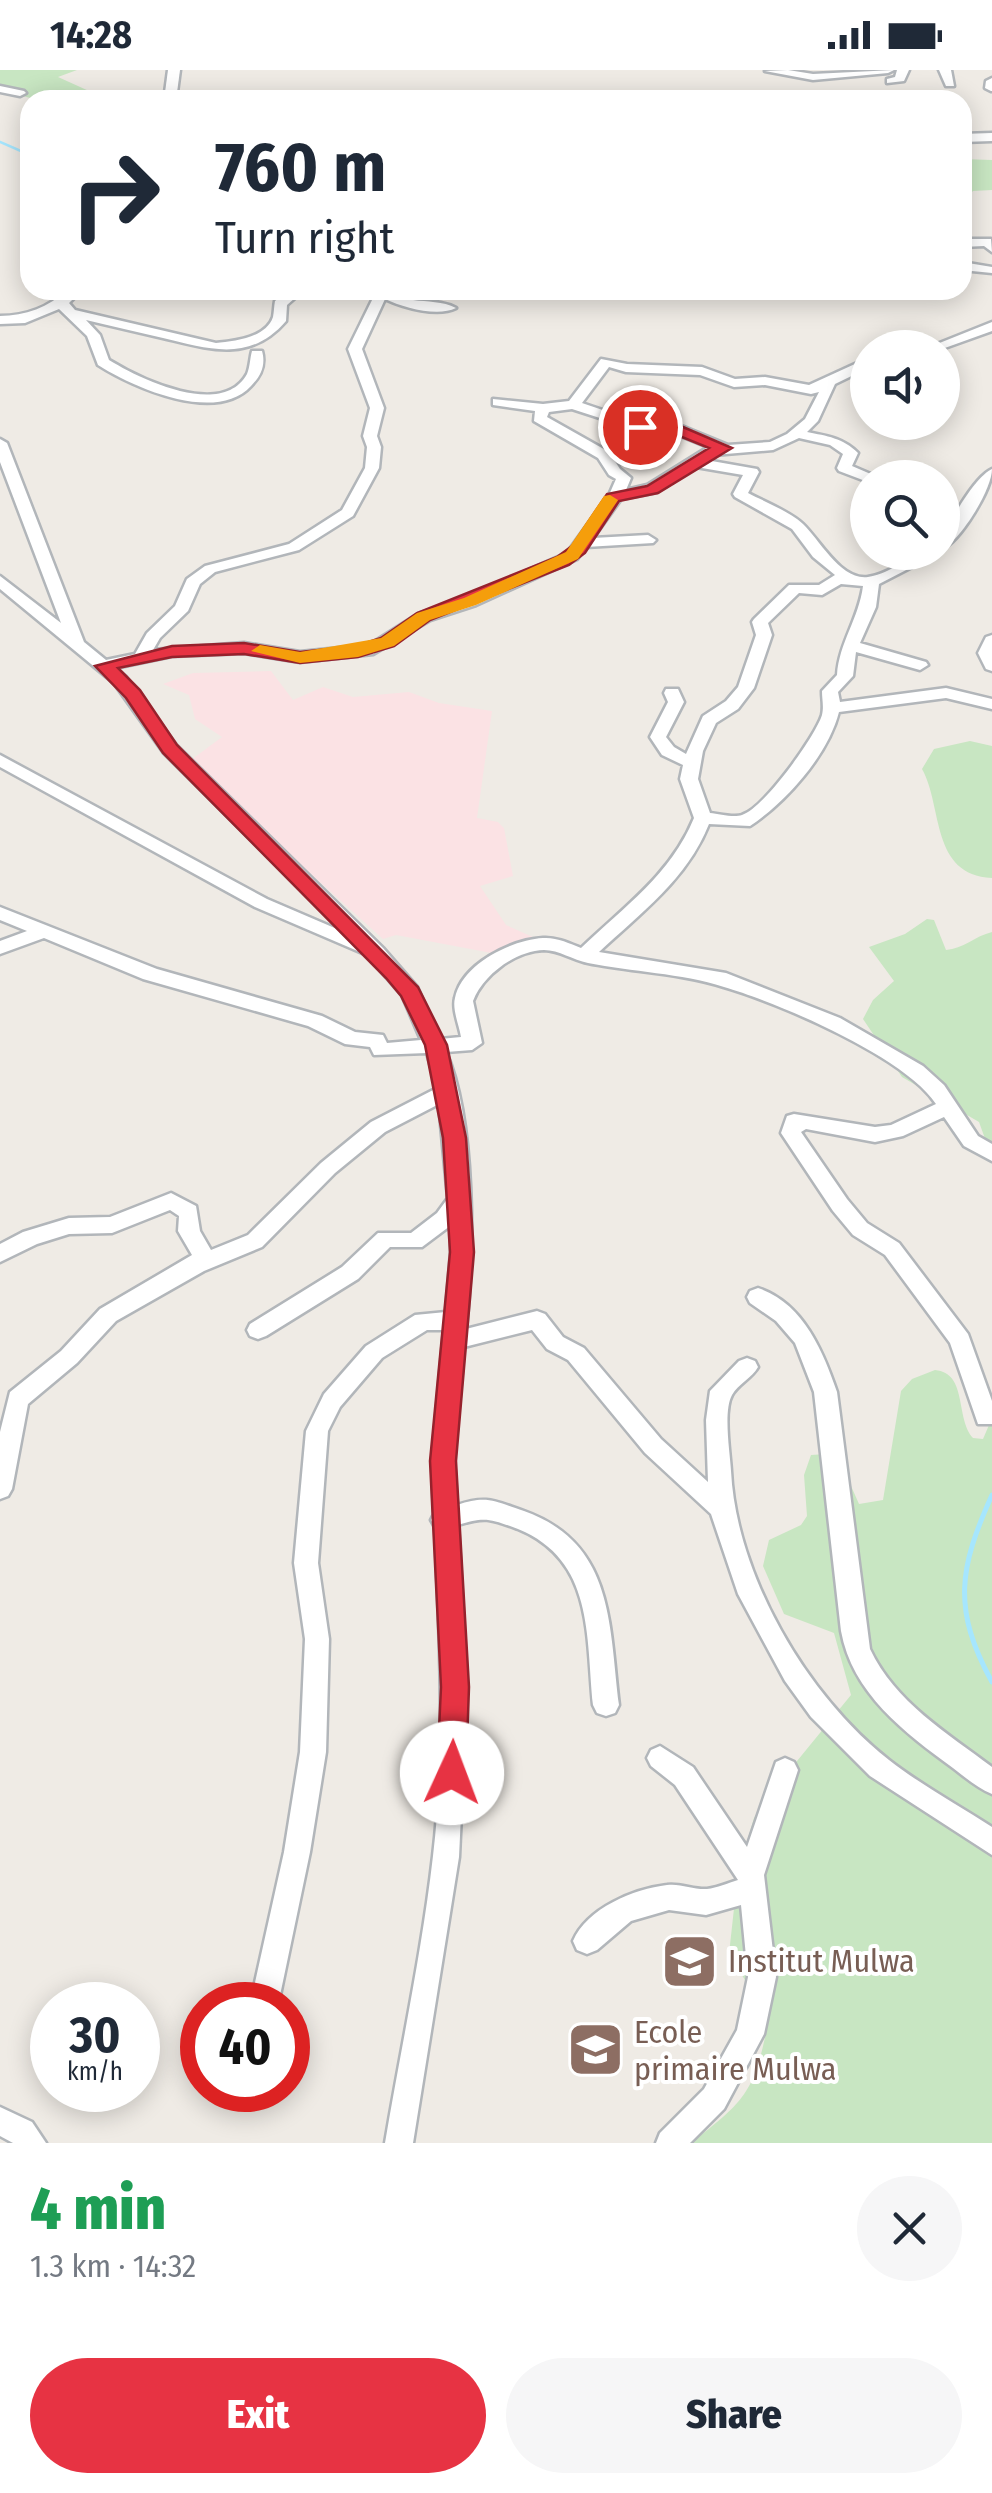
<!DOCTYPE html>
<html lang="en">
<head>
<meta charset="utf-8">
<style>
	body { margin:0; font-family:"Fira Sans Condensed",sans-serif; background:#f6f6f7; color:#1f2937; height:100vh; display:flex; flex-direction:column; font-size:38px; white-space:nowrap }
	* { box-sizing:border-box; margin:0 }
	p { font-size:32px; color:#747a83 }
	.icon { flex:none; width:55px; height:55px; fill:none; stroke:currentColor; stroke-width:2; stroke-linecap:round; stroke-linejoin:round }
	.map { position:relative; height:2073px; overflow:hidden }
	.sheet { display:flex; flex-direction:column; background:#fff; flex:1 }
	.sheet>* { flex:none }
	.guide { position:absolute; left:20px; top:20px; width:952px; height:210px; border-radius:30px; box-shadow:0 5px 25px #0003; background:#fff; color:#1f2937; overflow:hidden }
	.tools { position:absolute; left:850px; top:260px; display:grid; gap:20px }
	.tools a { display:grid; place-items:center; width:110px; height:110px; border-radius:50%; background:#fff; box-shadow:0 5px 25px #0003; font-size:50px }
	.speed { position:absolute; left:30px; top:1912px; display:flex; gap:20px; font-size:50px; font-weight:700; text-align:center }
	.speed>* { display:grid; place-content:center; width:130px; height:130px; border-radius:50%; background:#fff; box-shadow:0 5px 25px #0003; line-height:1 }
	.speed small { font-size:25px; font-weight:400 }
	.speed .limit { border:15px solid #d22; background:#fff; color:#111 }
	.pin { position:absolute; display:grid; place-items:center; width:85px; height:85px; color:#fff; margin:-42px; border:5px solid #fff; border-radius:50%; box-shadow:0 2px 10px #0007 }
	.me { position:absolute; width:110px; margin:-55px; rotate:2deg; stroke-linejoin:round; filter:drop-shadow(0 0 8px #0008) }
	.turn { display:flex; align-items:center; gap:35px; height:210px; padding:0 30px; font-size:45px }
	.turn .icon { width:130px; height:130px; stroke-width:2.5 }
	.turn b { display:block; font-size:70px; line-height:85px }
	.round { display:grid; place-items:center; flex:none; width:105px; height:105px; border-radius:52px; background:#f6f6f7 }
	.headline { display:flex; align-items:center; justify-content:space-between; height:170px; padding:0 30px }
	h1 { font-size:60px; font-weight:800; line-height:75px; color:#1e9e55 }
	.action { display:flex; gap:20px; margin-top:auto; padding:20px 30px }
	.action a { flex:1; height:115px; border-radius:60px; background:#e73343; color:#fff; font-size:40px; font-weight:800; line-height:115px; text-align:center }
	.action a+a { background:#f6f6f7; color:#1f2937 }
	.status { display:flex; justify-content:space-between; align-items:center; height:70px; padding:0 50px; background:#fff; direction:ltr }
	.status svg { height:28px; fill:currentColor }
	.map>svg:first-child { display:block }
</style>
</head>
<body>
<div class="status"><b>14:28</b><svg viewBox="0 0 49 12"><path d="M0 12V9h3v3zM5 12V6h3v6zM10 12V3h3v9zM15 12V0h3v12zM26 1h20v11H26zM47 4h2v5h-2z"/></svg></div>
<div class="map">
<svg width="992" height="2073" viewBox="0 0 992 2073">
	<rect width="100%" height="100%" fill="#efebe5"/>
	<path fill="#fbe2e4" d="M271 601 293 630 323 617 353 627 409 622 439 633 492 641 477 748 498 752 504 758 513 806 480 816 506 855 535 868 497 884 396 865 383 869 218 720 191 690 222 667 195 649 189 625 163 614 193 603Z"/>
	<g fill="#c8e6c2">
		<path d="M0 0H77L58 7 109 30H38L0 20Z"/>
		<path d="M962 89 992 90V120L973 121 965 129Z"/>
		<path d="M970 671 992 676V808C930 805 943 736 922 699L934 679Z"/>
		<path d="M927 849 934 850 946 880C963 879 975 866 992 862V1088L979 1052 902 1007 863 949 873 930 894 911 869 877 905 864Z"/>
		<path d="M935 1300C968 1303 955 1348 973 1368L983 1369 992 1348V2073H691C749 2028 754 2021 769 1949L729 1884 738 1802 754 1748 766 1729 851 1625 834 1563 784 1544 763 1496 769 1470 801 1455 807 1446 804 1405 811 1385 826 1384 840 1391 859 1434 883 1430 901 1321 912 1309Z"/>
	</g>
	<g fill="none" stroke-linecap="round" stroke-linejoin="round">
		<path stroke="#a6e6fe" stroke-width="2.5" d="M0 72 30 85"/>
		<path stroke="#a6e6fe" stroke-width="5" d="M992 1425C959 1498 952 1539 992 1612"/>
		<defs>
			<g id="minor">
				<path d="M168 0H180L176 30H164Z"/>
				<path d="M788 0 813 4 894 0 888 3 813 10 765 1Z"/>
				<path d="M897 0H909L904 11 887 13V9L895 7Z"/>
				<path d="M939 0H951L954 16H946Z"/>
				<path d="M992 8V21H991L985 18 986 11Z"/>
				<path d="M0 16 24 21 26 23 20 26 0 22Z"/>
				<path d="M992 63V71L962 72V64Z"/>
				<path d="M962 169H991L992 182 984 176 962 177Z"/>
				<path d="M962 192 992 197V203L962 200Z"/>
				<path d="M67 220H82L69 233 75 240 216 273C234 271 266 268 273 247 274 242 274 236 275 231L289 220H304L287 235 286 251C250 293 209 279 163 268 137 262 111 256 86 250L100 265 109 290C140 309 222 349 247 304 250 297 250 288 252 281H262C266 295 261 306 251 316 216 354 134 318 98 295L87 266 59 239 25 253 0 254V246C25 246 49 237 67 220Z"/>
				<path d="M370 220C387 220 397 228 413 230 427 232 443 231 456 238 438 247 404 238 385 229L362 279 384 338 377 366 381 377 379 398 353 446 299 480 215 502 200 514 188 541 160 568 153 580 244 573 300 582 369 575 418 544 464 529 567 483 609 425 616 409 609 405 598 388 534 351 535 341 493 335V329L543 334 569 331 601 289 627 294 702 297 735 309 765 307 809 315 868 288V298L835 314 818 351 807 362C827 366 843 368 858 383L852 396 873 405 875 408H868V412L839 401 837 398 843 384 830 375 799 368 773 380 714 385 706 390 757 399 759 402 748 423C765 432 789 441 803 454 819 469 841 511 868 507 895 503 907 482 941 482L879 514 876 537 860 573 926 592 928 595 920 600 856 582 853 606 838 622 840 632 946 618 992 629V639L946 628 839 642C828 685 786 732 750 756L709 754C687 809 641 843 599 882L726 903 840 948 923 996 944 1015 978 1066 992 1074V1091L964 1076 944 1047 903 1066 875 1072 806 1059 801 1062 847 1129 867 1153 899 1173 968 1264 992 1331V1354H978L950 1273 885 1185 853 1165 833 1141 781 1063 787 1046 794 1044 875 1057 891 1055 936 1034C905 987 779 933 724 917 681 903 632 902 588 893 573 890 559 880 544 880 515 881 483 905 473 931L482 973 472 980 446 982C476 1051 474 1184 466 1259L537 1241 545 1244 563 1267 584 1278 661 1369 708 1412 706 1350 710 1321 739 1291 747 1288 755 1291 758 1297C752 1308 738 1314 732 1325 723 1341 730 1383 731 1401 736 1505 807 1626 889 1690 921 1715 958 1735 992 1757V1785L870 1706 811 1647 785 1611 738 1524 711 1444 645 1383 568 1290 547 1279 532 1260 464 1277 454 1391 457 1435C487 1425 494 1431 524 1441 614 1473 609 1554 619 1635L615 1643 606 1646 597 1643 593 1635C586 1566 594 1490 518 1459 491 1449 485 1446 458 1455L467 1617 459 1787 413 2073H385C401 1978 422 1882 433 1786 446 1676 440 1567 435 1457L431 1450 434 1444 432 1391 444 1260H427L382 1288 340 1337 328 1361 318 1493 329 1569 326 1682 310 1782 278 1935H250L284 1782 300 1682 305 1569 294 1493 306 1361 324 1324 366 1276 415 1245 446 1242 451 1182 450 1156 422 1177H390L358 1209 266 1266 258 1269 250 1266 247 1260 250 1254 342 1197 378 1163H411L437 1143 448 1128 439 1034 385 1062 335 1103 262 1177 204 1201 116 1251 77 1293 28 1334 12 1419 8 1426 0 1429V1362L10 1322 61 1281 100 1239 192 1185 178 1161 179 1146 170 1140 112 1163 69 1164 37 1174 0 1192V1174L23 1162 69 1148 110 1147 171 1123 196 1136 200 1161 211 1180 248 1165 321 1093 371 1052 437 1018 427 983 374 985 370 977 345 974 308 956 143 909 44 868 0 884V871L27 861 0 850V837L157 899 322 946 355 962 383 965 387 973 421 970 402 925 367 885 255 837 0 697V685L267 829 344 862 164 683 114 613 0 519V506L61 553 0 392V369L7 373 84 572 106 590 135 584 147 563 175 536 187 509 205 496 289 474 342 440 365 398 367 377 363 366 370 338 348 279 375 224ZM609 297 626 302 700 305 734 317 765 315 811 324 819 322 805 349 787 364 770 372 728 375 667 350 641 353 582 333ZM572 339 640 361 661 358 708 377 647 415 626 420 631 408 620 399 609 382 547 347 549 342ZM696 397 743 405 733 424 735 427 792 459 813 487 835 505 819 515H789L754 549 752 552 756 565 738 617 726 631 703 646 686 684 674 677 666 667 684 632 678 619H666L664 623 668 632 650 667 662 685 683 695 680 709 694 748C671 804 624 837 581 878 569 873 556 867 543 868 511 870 462 894 455 928 452 939 459 955 461 967L440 969 417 917 383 878 176 675 126 607 115 598 172 586 244 583 300 592 373 584 430 550 476 535 577 489 586 477 653 473 656 470 648 465 593 468 621 429 657 422ZM841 514 863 516C859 548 839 573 837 605L822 621C822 630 824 636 822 645 815 667 764 738 742 745 734 748 719 744 710 743L698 709 703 681 716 653 738 639 754 618 772 565 768 553 799 523 822 525Z"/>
				<path d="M805 220H822L810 226 805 225Z"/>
				<path d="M992 252V261L942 279 927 278Z"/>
				<path d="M912 399 919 403 917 408H902Z"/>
				<path d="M992 399C992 419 961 470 942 479 942 461 974 407 992 399Z"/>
				<path d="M992 565V601L986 599 978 583 986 567Z"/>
				<path d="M758 1218C803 1233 823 1281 837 1322L870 1579C895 1632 947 1663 992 1697V1724C977 1718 965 1707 953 1698 905 1663 852 1623 841 1561L814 1322 795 1273 776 1251 750 1233 747 1227 750 1221Z"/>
				<path d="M660 1676 693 1697 747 1777 776 1692 785 1688 794 1692 798 1700 764 1805 776 1907 764 1964 724 2039 690 2073H656L660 2063 704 2019 737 1960 748 1907 741 1835 706 1845 669 1840 631 1851 597 1880 587 1884 577 1880 573 1871C587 1838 634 1819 667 1815 680 1813 694 1820 707 1819 717 1818 728 1813 738 1810L675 1715 651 1696 647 1688 651 1680Z"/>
				<path d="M0 2037 32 2052 46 2073H13L0 2066Z"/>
			</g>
		</defs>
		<use href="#minor" stroke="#b2b6ba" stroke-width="5"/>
		<use href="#minor" fill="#fff" fill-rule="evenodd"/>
	</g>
	<path fill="#e73343" stroke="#96212c" stroke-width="2.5" d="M662 348 732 378 658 423 619 431 585 483 569 495 430 550 394 576 358 587 300 593 244 584 172 587 118 598 140 620 177 675 418 917 447 975 466 1068 474 1182 456 1391 469 1617 466 1703 462 1712 452 1716 441 1712 437 1703 441 1617 430 1391 450 1182 443 1068 425 975 401 926 386 908 163 683 126 628 95 596 172 576 244 573 300 582 356 576 381 568 417 543 557 487 572 476 607 424 647 416 709 378 660 358 640 362 632 357Z"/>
	<path fill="#f59e0b" d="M610 425 618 430 578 489 476 535 430 550 394 576 358 587 300 593 251 581 260 575 300 582 381 568 417 543 464 528 566 482 604 426Z"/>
	<defs>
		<symbol id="school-square" viewBox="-11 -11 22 22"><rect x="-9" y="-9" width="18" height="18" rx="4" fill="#8d6e63" stroke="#fff"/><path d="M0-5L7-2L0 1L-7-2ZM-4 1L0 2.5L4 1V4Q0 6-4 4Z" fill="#fff"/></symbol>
	</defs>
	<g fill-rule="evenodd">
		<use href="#school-square" x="658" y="1860" width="63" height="63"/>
		<use href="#school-square" x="564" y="1948" width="63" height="63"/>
	</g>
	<g text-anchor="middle" stroke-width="8" stroke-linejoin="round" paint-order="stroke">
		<g font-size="32" fill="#785e54" stroke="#fff" text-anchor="start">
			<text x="728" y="1902">Institut Mulwa</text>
			<text x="634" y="1973">Ecole<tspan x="634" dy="37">primaire Mulwa</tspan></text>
		</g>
	</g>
</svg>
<div class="tools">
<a><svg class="icon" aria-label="sound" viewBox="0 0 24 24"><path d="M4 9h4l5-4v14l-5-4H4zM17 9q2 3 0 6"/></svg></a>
<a><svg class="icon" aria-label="search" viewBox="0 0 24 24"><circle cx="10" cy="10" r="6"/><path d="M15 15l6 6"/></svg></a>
</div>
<div class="speed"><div>30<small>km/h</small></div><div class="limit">40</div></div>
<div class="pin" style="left:640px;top:357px;background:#d93025"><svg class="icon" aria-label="arrive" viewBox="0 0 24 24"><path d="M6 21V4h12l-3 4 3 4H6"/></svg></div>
<svg class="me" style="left:452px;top:1703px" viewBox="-20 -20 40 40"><circle r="19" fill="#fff"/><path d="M0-13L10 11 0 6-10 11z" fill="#e73343"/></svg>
<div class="guide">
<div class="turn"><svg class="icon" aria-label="right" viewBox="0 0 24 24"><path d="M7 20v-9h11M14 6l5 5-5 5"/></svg><div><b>760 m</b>Turn right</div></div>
</div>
</div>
<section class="sheet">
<div class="headline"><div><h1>4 min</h1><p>1.3 km · 14:32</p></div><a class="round"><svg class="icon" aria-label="close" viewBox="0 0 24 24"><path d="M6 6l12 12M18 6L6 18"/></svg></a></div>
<div class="action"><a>Exit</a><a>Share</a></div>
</section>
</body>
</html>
